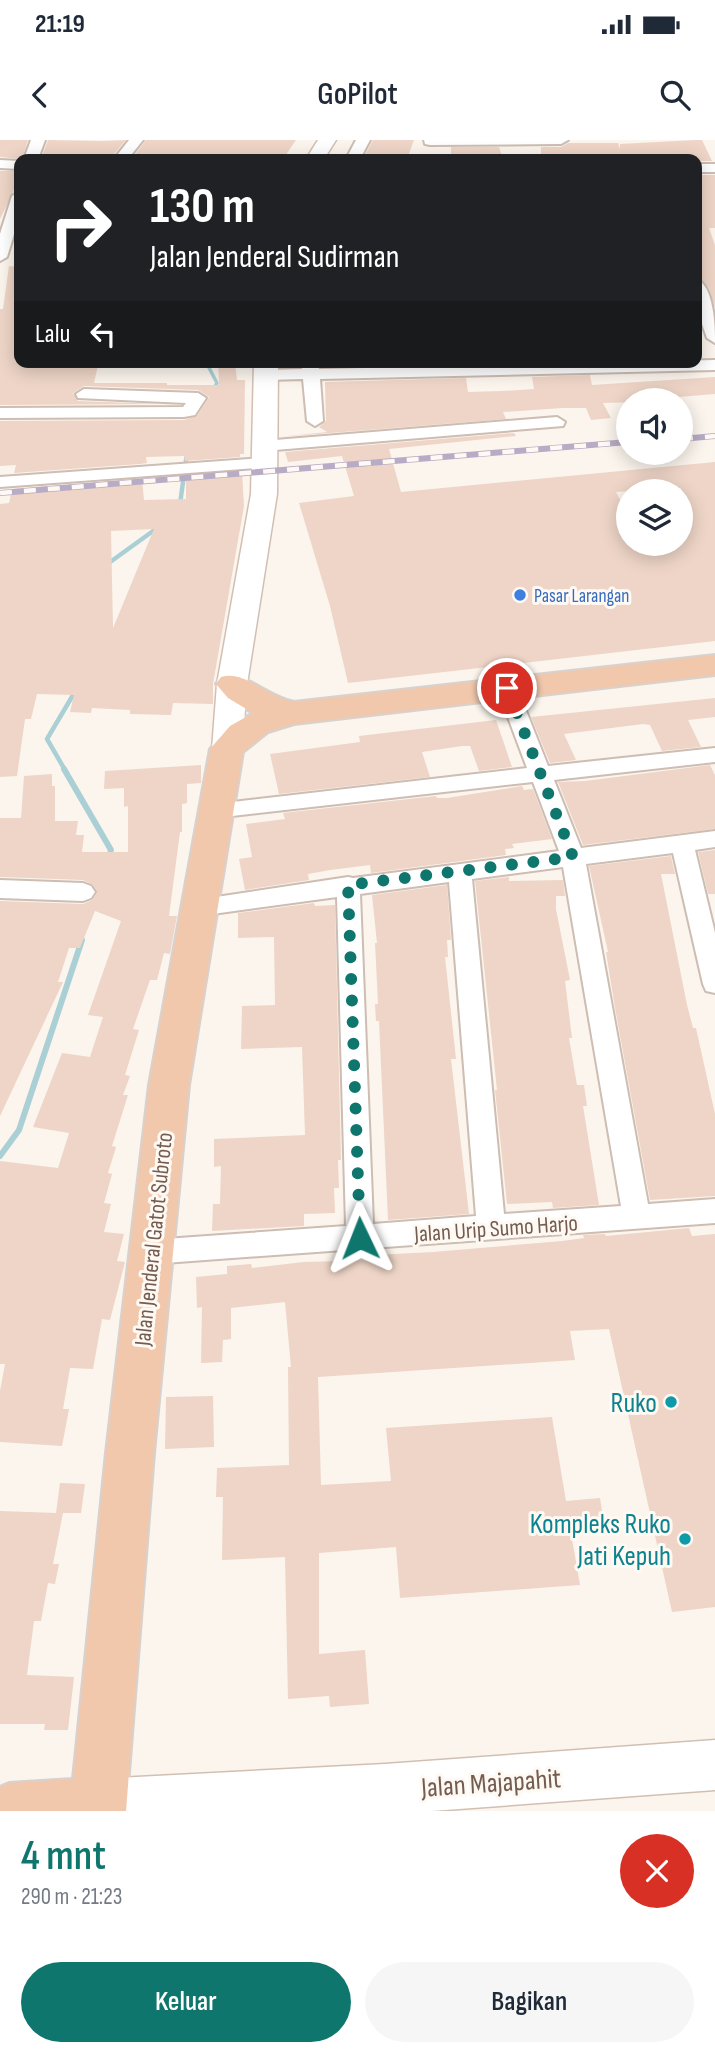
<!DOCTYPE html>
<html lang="id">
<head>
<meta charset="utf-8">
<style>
	body { margin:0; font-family:"Sofia Sans Condensed",sans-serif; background:#f6f6f7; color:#1f2937; height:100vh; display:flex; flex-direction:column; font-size:26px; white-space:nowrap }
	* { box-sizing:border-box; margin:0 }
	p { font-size:23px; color:#747a83 }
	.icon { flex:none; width:38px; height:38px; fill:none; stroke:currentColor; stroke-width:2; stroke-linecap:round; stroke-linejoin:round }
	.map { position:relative; height:1671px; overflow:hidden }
	.side { display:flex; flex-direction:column; background:#fff; flex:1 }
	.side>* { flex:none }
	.guide { position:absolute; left:14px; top:14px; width:688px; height:214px; border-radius:14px; box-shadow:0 4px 18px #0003; background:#202124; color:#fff; overflow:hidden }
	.controls { position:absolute; left:616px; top:248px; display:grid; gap:14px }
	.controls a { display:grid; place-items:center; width:77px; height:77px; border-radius:50%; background:#fff; box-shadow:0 4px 18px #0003; font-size:35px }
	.pin { position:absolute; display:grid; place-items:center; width:60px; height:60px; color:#fff; margin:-30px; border:4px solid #fff; border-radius:50%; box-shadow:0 2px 7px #0007 }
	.me { position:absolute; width:77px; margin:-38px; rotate:358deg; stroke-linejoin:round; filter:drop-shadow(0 0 5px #0008) }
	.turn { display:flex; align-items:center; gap:24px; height:147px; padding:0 21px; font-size:32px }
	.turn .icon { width:91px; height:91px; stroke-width:2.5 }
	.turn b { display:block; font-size:49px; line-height:60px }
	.then { display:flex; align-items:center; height:66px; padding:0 21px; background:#0003; gap:14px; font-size:26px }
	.round { display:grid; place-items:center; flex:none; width:74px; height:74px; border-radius:37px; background:#f6f6f7 }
	.overview { display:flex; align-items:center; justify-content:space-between; height:119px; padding:0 21px }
	h1 { font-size:42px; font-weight:600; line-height:52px; color:#0f766e }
	.button { display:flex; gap:14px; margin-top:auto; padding:14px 21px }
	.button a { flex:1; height:80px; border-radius:42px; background:#0f766e; color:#fff; font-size:28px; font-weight:600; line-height:80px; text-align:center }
	.button a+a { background:#f6f6f7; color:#1f2937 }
	.status { display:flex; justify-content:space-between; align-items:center; height:49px; padding:0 35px; background:#fff; direction:ltr }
	.status svg { height:19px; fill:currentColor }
	header { display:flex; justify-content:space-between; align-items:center; height:91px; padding:0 21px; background:#fff; font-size:32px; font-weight:600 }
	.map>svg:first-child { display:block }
</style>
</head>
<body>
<div class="status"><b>21:19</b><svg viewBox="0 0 49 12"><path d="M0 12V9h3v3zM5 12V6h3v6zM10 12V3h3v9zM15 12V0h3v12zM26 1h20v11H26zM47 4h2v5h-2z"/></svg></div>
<header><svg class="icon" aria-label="back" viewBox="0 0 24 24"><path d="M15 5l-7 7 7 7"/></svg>GoPilot<svg class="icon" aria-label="search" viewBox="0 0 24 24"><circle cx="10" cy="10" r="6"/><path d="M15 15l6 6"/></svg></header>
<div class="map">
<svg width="715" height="1671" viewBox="0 0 715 1671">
	<rect width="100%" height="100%" fill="#fbf5ed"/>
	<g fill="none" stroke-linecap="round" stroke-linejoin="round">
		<path stroke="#aad0d5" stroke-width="3.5" d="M206 222 217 243 212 251"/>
		<g stroke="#aad0d5" stroke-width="4.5">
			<path d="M180 364 187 313"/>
			<path d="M106 425 160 386"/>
			<path d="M65 630 47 599 76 550"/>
		</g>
		<g stroke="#aad0d5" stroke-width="6">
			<path d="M64 629 111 710 108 720"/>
			<path d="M0 1016 19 990 82 800"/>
		</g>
	</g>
	<g fill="#eed5c7" fill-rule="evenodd">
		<path d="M0 0H28L22 19 0 17Z"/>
		<path d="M48 0 102 1 126 0 110 19H41Z"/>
		<path d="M146 0H296L283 19H154L134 16Z"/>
		<path d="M373 0H414L407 19H363Z"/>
		<path d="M696 0H702L712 21 541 19V7H561L568 3H618L620 9V4Z"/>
		<path d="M451 7H499L503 19H451Z"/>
		<path d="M0 31H19V40L0 79Z"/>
		<path d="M696 35H715V88H709L715 105V168L709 148 696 137V121H702L696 106Z"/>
		<path d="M9 126 19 127V222H90L89 225H98L94 243H167V245H219L218 222H235L237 240H245L244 314H240V317L185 321 184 316 146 317 147 323 140 324 14 333 16 325 0 326V281L184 280 197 276 209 257 198 250 84 246 73 253 78 261 161 264 0 265V169H3Z"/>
		<path d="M361 222H464V223L325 226Z"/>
		<path d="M590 235 592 245 715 237V254L678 257 680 261 603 263 611 278 591 280 586 268H563L503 272 506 279 280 297 327 292 319 287 326 281 325 242 466 238 468 252 502 251 534 249 532 237Z"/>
		<path d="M514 293 516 296 389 309 401 352 715 322V501L348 543 330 466 299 363 354 356 342 316 288 322 285 312ZM681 348V404H628V375L616 352Z"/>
		<path d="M242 332 244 366 213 544V564L173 563 171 575 130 574V570L92 568 91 573 70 572 74 555 37 554 31 579H25L17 636 0 637V364L9 363 12 349 142 339 144 360 186 359V336ZM154 389 113 488 111 391Z"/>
		<path d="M715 558V577L688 580 701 607 662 611 650 585 643 584 564 594 576 620 550 623 531 577Z"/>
		<path d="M496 580 512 627 479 631 470 606H462L422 612 430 637 279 654 270 614 360 602 359 596Z"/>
		<path d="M201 625V643L187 644V663L182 664V692H180L169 776H177L170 814 164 813 157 840H150L133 889 139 890 125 935 130 936 123 955H128L112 1006 116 1007 108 1033 112 1034 104 1063 111 1064 104 1092 124 1094 117 1121 125 1122 110 1180 102 1179 93 1229 70 1228 63 1269H69L62 1306 0 1302V1251L5 1224H0V1021L58 1028 69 993 33 987 62 913 90 917 103 877 88 875 121 781 95 771 80 808H69L58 842H63L0 976V761L83 764 92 760 97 753 93 745 83 740 0 737V678H21L24 636 52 634V646H55V681H78L76 695H84L82 712H128V666L124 667V648L104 649 105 631Z"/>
		<path d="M710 625 715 635V689L583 705 558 642 585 641Z"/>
		<path d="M522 646 524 650 533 649 552 699 512 704 514 708 505 709 506 715 371 733 370 725 330 730 308 734 309 740 245 750 239 719 252 717 246 684 285 679 283 673 436 656 437 658H447Z"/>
		<path d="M715 710V754H708L698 712Z"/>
		<path d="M671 716 675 734H661L687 865 693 888H696L715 974V1056L650 1060 615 868 606 812H608L589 726Z"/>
		<path d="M509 737V741L563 740 565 756H556V769L570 840 565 841 572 898H569L577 945H584L587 966H583L599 1065 553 1068 552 1062 507 1064 495 950H497L475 741Z"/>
		<path d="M447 745 451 800H447L448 817H445L456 919H451L469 1074 388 1080 379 881H376L375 864H378L375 803H377L372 755Z"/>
		<path d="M314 763 315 766 335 765 341 1020H338L339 1048H334L335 1073 304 1074V1086L212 1091 213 1064H220L221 1026 214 1027V999L305 995 302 907 241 909 242 866 275 865 274 797 238 798V773Z"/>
		<path d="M689 1088 692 1096 715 1094V1467L672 1472 609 1189 570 1191 575 1220 318 1237 321 1345 391 1341 386 1288 552 1277 566 1361 600 1358 605 1391 571 1393 580 1445 400 1458 396 1407 319 1413V1514L365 1510 369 1564 330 1567 329 1556 288 1559 285 1417 222 1420 223 1357H216L217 1328 289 1325 288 1227H291L285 1162 231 1168V1199L223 1200 222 1222 201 1223 202 1167 197 1168 196 1137 227 1134V1126L251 1124 252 1128 304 1122 376 1120 375 1115 433 1112 562 1101 584 1098 583 1095 605 1094 606 1096Z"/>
		<path d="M213 1256 214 1307 165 1309 166 1257Z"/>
		<path d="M60 1343 85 1344 81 1373H63L53 1424H59L55 1444 48 1443 41 1481H34L27 1535 74 1537 68 1590H44L45 1584H0V1371L56 1373Z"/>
	</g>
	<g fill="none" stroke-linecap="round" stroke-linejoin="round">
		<defs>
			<g id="minor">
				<path d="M31 0H45L38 19H24Z"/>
				<path d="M129 0H143L128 19H114Z"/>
				<path d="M356 0H370L360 19H346Z"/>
				<path d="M424 0H568L561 4 430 5 425 4Z"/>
				<path d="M0 20 19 21V29L0 28Z"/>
				<rect x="696" y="24" width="19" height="8"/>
				<path d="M19 52V78L7 117 0 121V94L12 56Z"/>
				<path d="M696 139C714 145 715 187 715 203L707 198 696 167Z"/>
				<path d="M715 220V230L320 239 323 281 315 286 307 281 303 239 267 240 259 235 267 230 302 229V222H318L319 229Z"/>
				<path d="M84 249 198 253 206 258 195 275 184 277 0 278V268L183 267 186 263 78 258 76 254Z"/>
				<path d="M557 277 565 282 563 286 263 311 254 306 263 301Z"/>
				<path d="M263 318 269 319 272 323 269 327 0 347V337Z"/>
				<path d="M507 541 514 543 517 548 548 626 715 608V622L554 640 581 708 715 691V707L695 710 715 793V853L706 851 703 844 673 713 586 724 648 1064 715 1059V1083L151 1124 141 1121 137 1112 141 1103 151 1100 346 1086 337 757 198 776 190 773 186 767 190 761 348 737 353 738 559 711 533 642 215 678 207 675 204 670 207 665 527 628 497 548 500 543ZM563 727 621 1066 504 1074 472 739ZM449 742 476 1076 373 1084 360 754Z"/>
				<path d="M0 740 83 743 91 746 95 752 91 758 83 761 0 758Z"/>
			</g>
			<g id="secondary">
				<path d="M318 0H336L324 19H306Z"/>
				<path d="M254 222H278L277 354 247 544 242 609 238 616 227 619 216 616 212 609 217 544 251 354Z"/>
				<path d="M715 1600V1650L432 1671H75L72 1665 80 1647 98 1639 385 1624Z"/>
			</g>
			<path id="trunk" d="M715 515V535L294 584 268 592 243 612 189 945 154 1313 126 1671H0V1647L9 1643 73 1639 106 1313 149 945 210 609 230 586 253 573 228 558 216 544 221 537C245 530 265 556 294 562Z"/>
		</defs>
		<use href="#minor" stroke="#cdbdb3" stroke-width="4"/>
		<use href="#secondary" stroke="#d2bfb3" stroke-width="3"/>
		<use href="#trunk" stroke="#d8d1ce" stroke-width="4"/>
		<use href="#minor" fill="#fff" fill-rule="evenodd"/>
		<use href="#secondary" fill="#fff" fill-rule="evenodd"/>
		<use href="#trunk" fill="#f1c8ac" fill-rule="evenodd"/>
		<defs>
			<g id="rail">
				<path d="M681 299 715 296"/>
				<path d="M0 353 628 302"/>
			</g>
		</defs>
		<use href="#rail" stroke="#b8abc5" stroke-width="6"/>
		<use href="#rail" stroke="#fef9f3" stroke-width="4.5" stroke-dasharray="12" stroke-linecap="butt"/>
	</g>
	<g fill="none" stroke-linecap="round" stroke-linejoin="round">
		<path stroke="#0f766e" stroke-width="12" stroke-dasharray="0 21.6" d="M360 1098 348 745 573 717 507 548"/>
	</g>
	<circle fill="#3f7fe0" stroke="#fef9f3" stroke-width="2.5" cx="520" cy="455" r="7"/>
	<g fill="#0f9aa8" stroke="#fef9f3" stroke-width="2.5">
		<circle cx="671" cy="1262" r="7"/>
		<circle cx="685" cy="1399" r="7"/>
	</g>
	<g text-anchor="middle" stroke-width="6" stroke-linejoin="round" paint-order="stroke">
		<g font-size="19" fill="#366cbe" stroke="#fef9f3" text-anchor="start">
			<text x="534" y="462">Pasar Larangan</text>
		</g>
		<g font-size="23" fill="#755c51" stroke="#fef9f3">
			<text transform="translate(496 1088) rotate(-4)" y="8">Jalan Urip Sumo Harjo</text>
			<text transform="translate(153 1099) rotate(-84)" y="8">Jalan Jenderal Gatot Subroto</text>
		</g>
		<g font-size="28" fill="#0d838f" stroke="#fef9f3" text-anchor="end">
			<text x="657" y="1272">Ruko</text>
			<text x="671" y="1393">Kompleks Ruko<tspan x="671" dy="32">Jati Kepuh</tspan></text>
		</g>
		<g font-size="28" fill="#755c51" stroke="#fef9f3">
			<text transform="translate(491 1642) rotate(-4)" y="10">Jalan Majapahit</text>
		</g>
	</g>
</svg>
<div class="controls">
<a><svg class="icon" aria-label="sound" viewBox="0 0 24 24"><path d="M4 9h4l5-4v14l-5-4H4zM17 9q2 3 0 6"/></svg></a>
<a><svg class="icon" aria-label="layers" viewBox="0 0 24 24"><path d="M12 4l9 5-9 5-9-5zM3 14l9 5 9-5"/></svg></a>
</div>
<div class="pin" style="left:507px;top:548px;background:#d93025"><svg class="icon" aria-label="arrive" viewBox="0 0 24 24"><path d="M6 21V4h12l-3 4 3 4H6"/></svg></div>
<svg class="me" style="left:360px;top:1098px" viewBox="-20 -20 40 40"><path d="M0-17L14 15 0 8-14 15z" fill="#0f766e" stroke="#fff" stroke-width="4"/></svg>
<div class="guide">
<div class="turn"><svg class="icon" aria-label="right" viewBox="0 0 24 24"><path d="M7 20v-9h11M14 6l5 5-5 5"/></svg><div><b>130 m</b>Jalan Jenderal Sudirman</div></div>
<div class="then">Lalu<svg class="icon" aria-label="left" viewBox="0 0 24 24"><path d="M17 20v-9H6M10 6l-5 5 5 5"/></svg></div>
</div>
</div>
<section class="side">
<div class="overview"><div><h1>4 mnt</h1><p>290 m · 21:23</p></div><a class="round" style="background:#d93025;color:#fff"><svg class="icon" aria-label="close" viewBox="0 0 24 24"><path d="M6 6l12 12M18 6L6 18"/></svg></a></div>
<div class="button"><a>Keluar</a><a>Bagikan</a></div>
</section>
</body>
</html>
